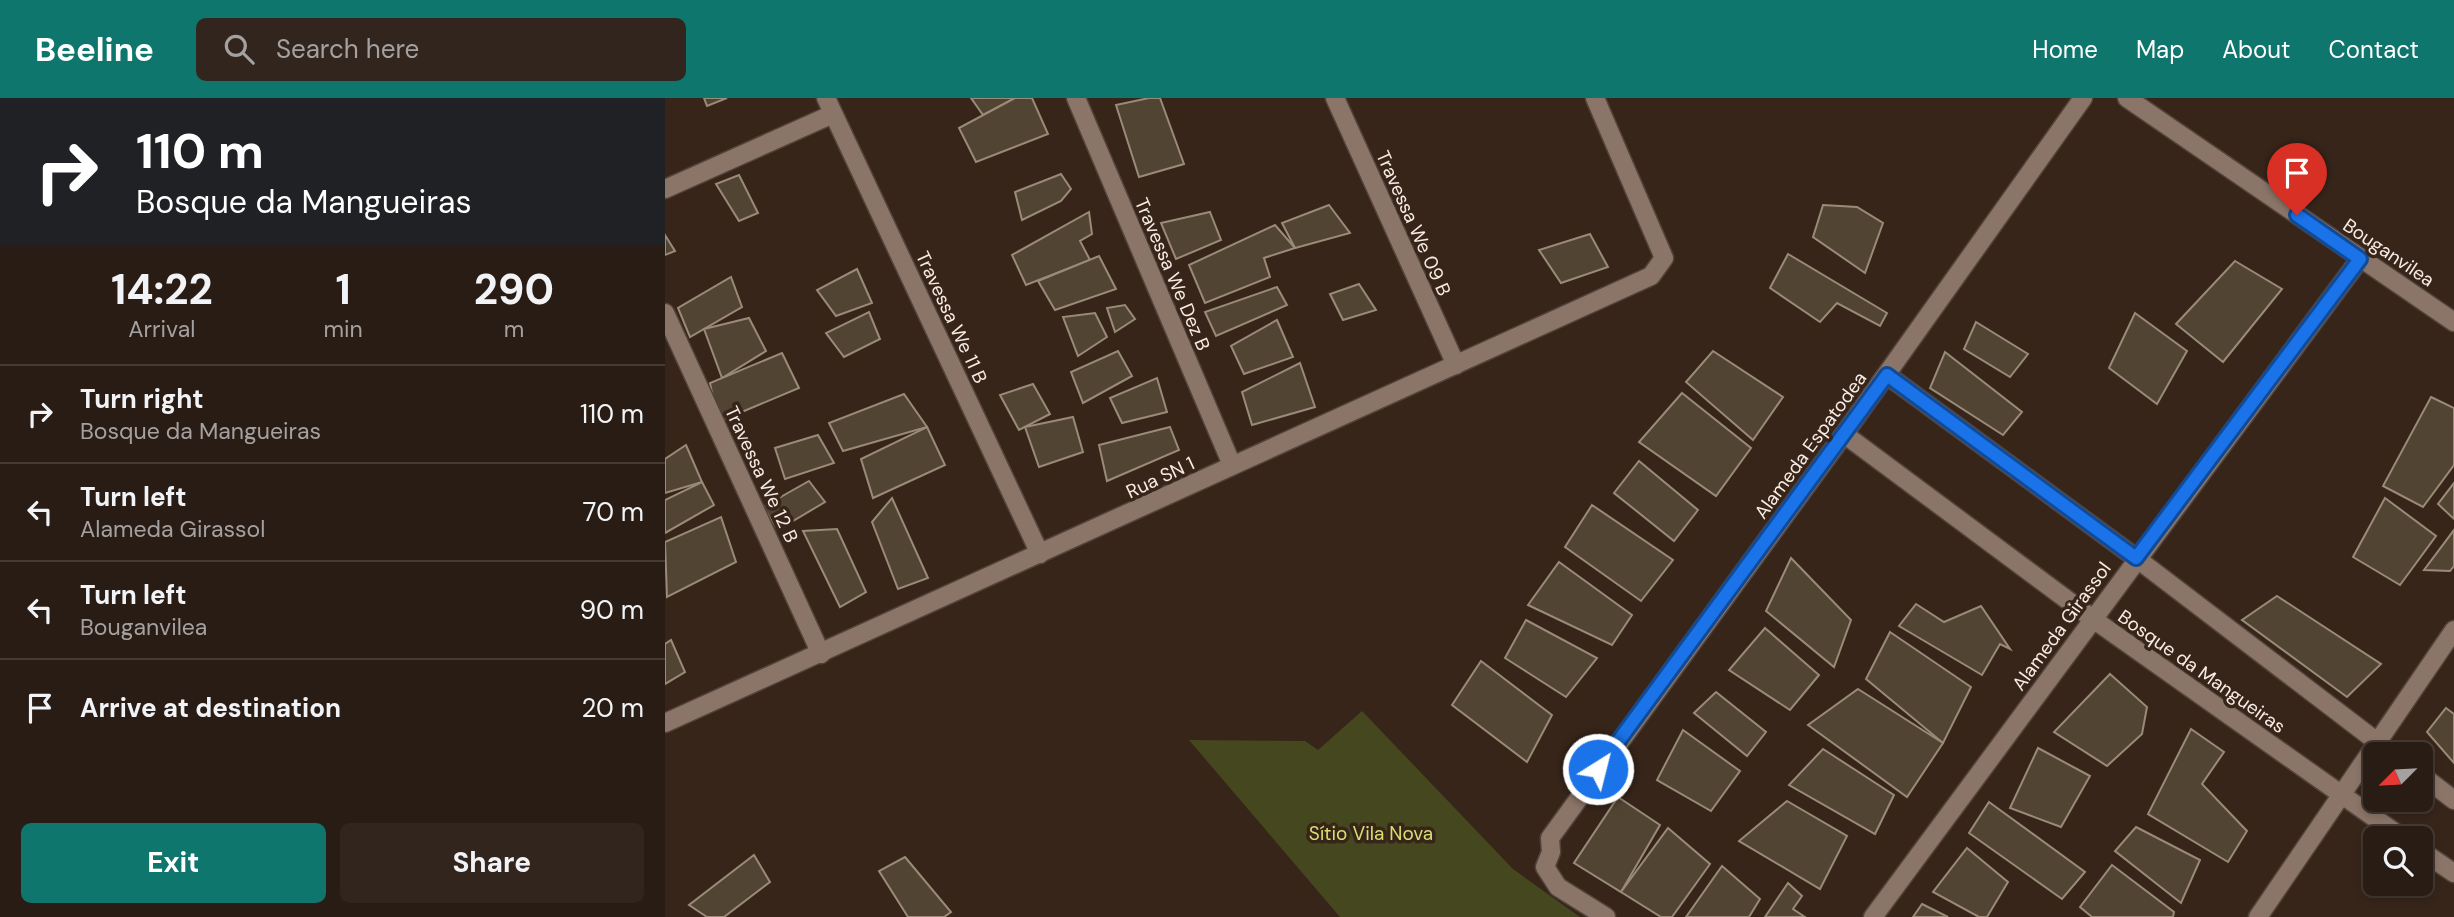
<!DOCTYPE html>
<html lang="en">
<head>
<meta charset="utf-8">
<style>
	body { margin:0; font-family:"DM Sans",sans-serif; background:#31251d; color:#f1f3f6; height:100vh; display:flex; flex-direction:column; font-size:26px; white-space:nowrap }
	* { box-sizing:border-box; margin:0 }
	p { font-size:23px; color:#a5a1a0 }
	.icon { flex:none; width:38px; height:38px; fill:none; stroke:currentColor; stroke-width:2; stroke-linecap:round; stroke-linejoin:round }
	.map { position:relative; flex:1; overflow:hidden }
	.panel { display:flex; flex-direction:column; background:#291c14; width:665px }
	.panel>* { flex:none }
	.top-card { background:#202124; color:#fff; overflow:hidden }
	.needle { width:46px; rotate:246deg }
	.buttons { position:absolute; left:1698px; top:644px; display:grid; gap:14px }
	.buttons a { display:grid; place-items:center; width:70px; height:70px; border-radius:10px; background:#291c14; box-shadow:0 4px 10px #0003,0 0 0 2px #453a34; font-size:35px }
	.pin { position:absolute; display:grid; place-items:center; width:60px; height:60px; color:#fff; margin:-72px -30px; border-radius:50% 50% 50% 0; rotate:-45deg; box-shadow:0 0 7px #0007 }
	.pin .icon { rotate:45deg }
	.me { position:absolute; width:77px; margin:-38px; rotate:36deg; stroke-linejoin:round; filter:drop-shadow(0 0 5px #0008) }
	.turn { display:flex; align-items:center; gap:24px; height:147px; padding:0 21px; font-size:32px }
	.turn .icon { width:91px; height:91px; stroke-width:2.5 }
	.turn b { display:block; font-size:49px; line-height:60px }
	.eta { display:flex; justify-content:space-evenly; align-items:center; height:119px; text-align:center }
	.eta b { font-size:42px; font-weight:700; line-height:49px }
	.button { display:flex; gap:14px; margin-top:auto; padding:14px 21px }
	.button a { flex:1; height:80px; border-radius:10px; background:#0f766e; color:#fff; font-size:28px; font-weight:700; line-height:80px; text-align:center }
	.button a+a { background:#31251d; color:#f1f3f6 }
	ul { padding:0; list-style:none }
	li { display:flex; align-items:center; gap:21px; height:98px; padding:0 21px; border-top:2px solid #453a34 }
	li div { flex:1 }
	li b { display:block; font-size:26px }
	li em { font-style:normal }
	header { display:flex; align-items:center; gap:42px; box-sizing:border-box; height:98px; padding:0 35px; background:#0f766e; color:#fff }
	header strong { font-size:33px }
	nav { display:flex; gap:38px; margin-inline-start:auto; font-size:24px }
	.search { width:490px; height:63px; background:#31251d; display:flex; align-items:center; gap:18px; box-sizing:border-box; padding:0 24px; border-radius:10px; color:#a5a1a0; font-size:26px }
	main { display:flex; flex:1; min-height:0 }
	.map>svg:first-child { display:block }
</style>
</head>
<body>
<header>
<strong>Beeline</strong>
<div class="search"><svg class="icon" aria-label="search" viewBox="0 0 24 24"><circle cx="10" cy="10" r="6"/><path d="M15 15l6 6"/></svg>Search here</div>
<nav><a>Home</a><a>Map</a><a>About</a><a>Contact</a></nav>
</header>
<main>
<section class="panel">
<div class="top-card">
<div class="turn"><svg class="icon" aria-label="right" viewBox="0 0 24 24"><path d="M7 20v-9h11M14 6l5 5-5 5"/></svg><div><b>110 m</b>Bosque da Mangueiras</div></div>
</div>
<div class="eta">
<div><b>14:22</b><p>Arrival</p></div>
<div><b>1</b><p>min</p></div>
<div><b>290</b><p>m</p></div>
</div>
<ul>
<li><svg class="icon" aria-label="right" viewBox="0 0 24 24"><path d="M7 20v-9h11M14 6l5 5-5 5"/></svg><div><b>Turn right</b><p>Bosque da Mangueiras</p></div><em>110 m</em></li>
<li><svg class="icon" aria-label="left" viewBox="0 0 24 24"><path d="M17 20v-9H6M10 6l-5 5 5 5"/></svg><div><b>Turn left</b><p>Alameda Girassol</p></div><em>70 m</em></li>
<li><svg class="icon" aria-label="left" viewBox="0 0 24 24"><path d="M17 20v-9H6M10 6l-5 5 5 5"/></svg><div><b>Turn left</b><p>Bouganvilea</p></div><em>90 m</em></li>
<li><svg class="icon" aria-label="arrive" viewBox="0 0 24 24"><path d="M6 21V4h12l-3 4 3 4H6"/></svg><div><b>Arrive at destination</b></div><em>20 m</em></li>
</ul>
<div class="button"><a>Exit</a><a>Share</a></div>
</section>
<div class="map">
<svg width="1789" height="819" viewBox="0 0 1789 819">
	<rect width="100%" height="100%" fill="#37251a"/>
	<path fill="#45471e" d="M697 613 848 771 915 819H675L524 642 640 643 653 652Z"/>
	<g fill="#514432" stroke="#998b77" stroke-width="2">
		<path d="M39 0H62L42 8Z"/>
		<path d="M306 0H350L318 17Z"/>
		<path d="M350 0H367L383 36 311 64 294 30Z"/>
		<path d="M484 0H495L519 66 474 79 451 7Z"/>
		<path d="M396 76 406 91 396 103 357 122 350 94Z"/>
		<path d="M74 77 93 115 74 123 51 86Z"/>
		<path d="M664 107 685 135 630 150 617 125Z"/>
		<path d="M1158 107 1192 109 1218 125 1200 175 1148 139Z"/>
		<path d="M424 114 427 136 415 143 425 162 361 187 347 157Z"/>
		<path d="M545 114 556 142 511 161 496 125Z"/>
		<path d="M610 127 630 150 599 160 605 179 540 205 524 167Z"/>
		<path d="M925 136 943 169 896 185 874 152Z"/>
		<path d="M0 137 10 153 0 157Z"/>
		<path d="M1123 156 1222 215 1215 228 1172 205 1155 224 1105 190Z"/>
		<path d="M434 158 451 191 390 212 373 183Z"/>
		<path d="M1570 163 1617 191 1558 264 1511 226Z"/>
		<path d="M192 171 207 205 171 218 152 192Z"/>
		<path d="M66 179 77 209 25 239 13 210Z"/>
		<path d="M694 186 711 212 678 222 665 196Z"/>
		<path d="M612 189 622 207 551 238 540 214Z"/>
		<path d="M460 207 470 221 450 234 442 210Z"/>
		<path d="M204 214 215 241 179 259 161 235Z"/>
		<path d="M430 215 442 239 413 258 398 219Z"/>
		<path d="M1470 215 1522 253 1492 306 1444 270Z"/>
		<path d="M84 220 101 253 57 280 39 231Z"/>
		<path d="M612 222 628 259 579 276 566 248Z"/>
		<path d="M1311 224 1363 256 1345 279 1299 251Z"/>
		<path d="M453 253 467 278 418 305 406 274Z"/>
		<path d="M1048 253 1118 299 1088 342 1021 284Z"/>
		<path d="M1280 254 1357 314 1338 337 1265 290Z"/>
		<path d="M117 255 134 290 53 324 45 285Z"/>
		<path d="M635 265 650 309 587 327 577 294Z"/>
		<path d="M492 280 502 314 457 325 445 300Z"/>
		<path d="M368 286 385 316 354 332 335 297Z"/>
		<path d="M1017 295 1086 350 1051 398 974 344Z"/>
		<path d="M239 296 262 329 178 353 164 325Z"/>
		<path d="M1766 299 1789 310V367L1758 409 1718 388Z"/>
		<path d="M408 319 418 354 374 369 360 329Z"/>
		<path d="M262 329 280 367 208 400 196 361Z"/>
		<path d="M505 329 514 352 442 383 434 347Z"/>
		<path d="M153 337 169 365 120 381 110 350Z"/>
		<path d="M21 347 37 384 0 395V361Z"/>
		<path d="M974 363 1033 412 1009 443 949 395Z"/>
		<path d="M144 383 160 404 113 432 98 409Z"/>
		<path d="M37 384 49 407 0 435V402Z"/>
		<path d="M1789 385V421L1773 406Z"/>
		<path d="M227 400 263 480 233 491 207 424Z"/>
		<path d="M1720 400 1771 438 1735 487 1688 459Z"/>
		<path d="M927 407 1008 462 976 503 900 449Z"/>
		<path d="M56 419 71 464 2 499 0 444Z"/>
		<path d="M172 431 201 494 175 509 138 433Z"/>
		<path d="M1789 432V468L1785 473 1759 472Z"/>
		<path d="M1126 460 1186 522 1169 569 1101 513Z"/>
		<path d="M894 464 967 517 947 547 863 507Z"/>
		<path d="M1612 498 1716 566 1682 599 1577 522Z"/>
		<path d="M1251 506 1279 524 1316 508 1345 551 1335 546 1317 577 1234 528Z"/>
		<path d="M861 522 932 560 901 599 840 560Z"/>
		<path d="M1100 530 1154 577 1125 612 1064 572Z"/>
		<path d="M1225 534 1306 589 1278 645 1201 581Z"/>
		<path d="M6 542 20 574 0 586V546Z"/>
		<path d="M816 563 887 617 862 664 787 607Z"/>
		<path d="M1445 576 1482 609 1477 636 1442 668 1389 634Z"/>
		<path d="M1193 591 1278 645 1242 699 1143 627Z"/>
		<path d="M1051 594 1101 634 1082 658 1029 615Z"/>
		<path d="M1781 610 1789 616V665L1762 634Z"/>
		<path d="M1526 631 1559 654 1537 686 1582 733 1563 764 1483 716Z"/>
		<path d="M1018 632 1075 673 1046 713 992 682Z"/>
		<path d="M1373 650 1425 678 1396 729 1345 710Z"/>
		<path d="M1158 651 1229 697 1210 736 1124 687Z"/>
		<path d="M953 699 995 727 956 794 909 765Z"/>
		<path d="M1122 703 1182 738 1155 791 1074 743Z"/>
		<path d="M1324 704 1420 774 1397 801 1304 735Z"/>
		<path d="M1471 729 1535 762 1516 805 1450 753Z"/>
		<path d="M1003 730 1045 766 1007 819H996L956 794Z"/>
		<path d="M1302 750 1343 784 1322 819H1314L1268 794Z"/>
		<path d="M89 757 105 784 59 819H42L24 807Z"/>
		<path d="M240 759 286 814 279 819H243L214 773Z"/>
		<path d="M1447 767 1509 814 1508 819H1427L1415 809Z"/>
		<path d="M1057 768 1095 801 1084 819H1021Z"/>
		<path d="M1123 785 1137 798 1128 811 1140 819H1100Z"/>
		<path d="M1257 806 1283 819H1248Z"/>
	</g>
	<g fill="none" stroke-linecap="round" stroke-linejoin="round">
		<defs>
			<g id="minor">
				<path d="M161 0 375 456"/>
				<path d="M411 0 567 367"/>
				<path d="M670 0 791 267"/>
				<path d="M1462 0 1789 224"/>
				<path d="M0 91 168 16"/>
				<path d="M0 215 156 556"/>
				<path d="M1222 277 1471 460 1728 656"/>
				<path d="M1179 336 1428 521 1738 740"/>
				<path d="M0 625 986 178 999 160 930 0"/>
				<path d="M1755 676 1789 702"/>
				<path d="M1755 752 1789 775"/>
				<path d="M941 819 893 789 880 769 886 754 885 740 1179 336 1418 0"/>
				<path d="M1208 819 1695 161"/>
				<path d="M1593 819 1789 532"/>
			</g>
		</defs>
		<use href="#minor" stroke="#52433a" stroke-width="21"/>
		<use href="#minor" stroke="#8b7568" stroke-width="18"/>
	</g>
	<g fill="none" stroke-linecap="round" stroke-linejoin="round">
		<defs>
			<path id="route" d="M933 671 1222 277 1471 460 1695 161 1632 117"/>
		</defs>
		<use href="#route" stroke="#114b97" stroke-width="18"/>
		<use href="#route" stroke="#1a73e8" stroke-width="12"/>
	</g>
	<g text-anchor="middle" stroke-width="7" stroke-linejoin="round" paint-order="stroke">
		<g font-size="19" fill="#f7ebe3" stroke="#37251a">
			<text transform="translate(749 125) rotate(66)" y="7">Travessa We 09 B</text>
			<text transform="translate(1724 154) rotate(34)" y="7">Bouganvilea</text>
			<text transform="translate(508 176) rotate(67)" y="7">Travessa We Dez B</text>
			<text transform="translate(287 219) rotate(65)" y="7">Travessa We 11 B</text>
			<text transform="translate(1145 347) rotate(-54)" y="7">Alameda Espatodea</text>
			<text transform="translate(97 376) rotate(65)" y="7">Travessa We 12 B</text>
			<text transform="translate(495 379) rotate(-25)" y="7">Rua SN 1</text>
			<text transform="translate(1396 528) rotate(-54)" y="7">Alameda Girassol</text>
			<text transform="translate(1537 573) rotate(35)" y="7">Bosque da Mangueiras</text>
		</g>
		<g font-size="19" fill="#d7df73" stroke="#37251a">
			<text x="706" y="742">Sítio Vila Nova</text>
		</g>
	</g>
</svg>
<div class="buttons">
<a><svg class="needle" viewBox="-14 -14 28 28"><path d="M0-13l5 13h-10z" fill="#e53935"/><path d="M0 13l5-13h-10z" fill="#a5a1a0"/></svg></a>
<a><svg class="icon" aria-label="search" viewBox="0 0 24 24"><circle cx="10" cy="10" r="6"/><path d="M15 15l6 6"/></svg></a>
</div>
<div class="pin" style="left:1632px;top:117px;background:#d93025"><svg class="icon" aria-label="arrive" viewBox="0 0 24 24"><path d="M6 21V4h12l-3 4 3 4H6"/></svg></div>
<svg class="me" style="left:933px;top:671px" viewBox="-20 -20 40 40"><circle r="17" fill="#1a73e8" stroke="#fff" stroke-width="3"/><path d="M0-11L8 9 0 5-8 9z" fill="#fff"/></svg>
</div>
</main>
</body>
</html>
